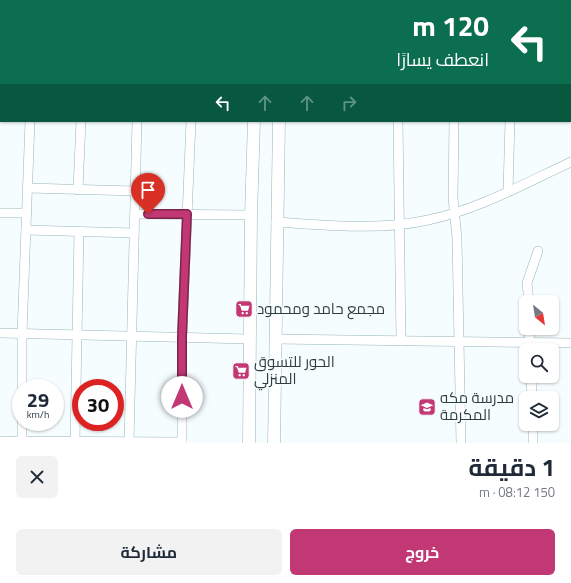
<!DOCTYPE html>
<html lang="ar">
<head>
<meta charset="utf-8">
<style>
	body { margin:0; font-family:"Titillium Web",Cairo,sans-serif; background:#f2f2f3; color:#1f2937; direction:rtl; height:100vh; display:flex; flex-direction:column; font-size:15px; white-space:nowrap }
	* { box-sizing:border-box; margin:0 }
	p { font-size:13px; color:#747a83 }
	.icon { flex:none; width:22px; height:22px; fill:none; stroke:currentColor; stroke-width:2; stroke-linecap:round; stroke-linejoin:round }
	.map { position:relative; height:443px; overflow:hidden; direction:ltr }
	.drawer { display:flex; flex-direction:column; background:#fff; flex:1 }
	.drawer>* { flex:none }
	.hud { position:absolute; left:0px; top:0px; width:571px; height:122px; box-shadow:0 1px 3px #0004; direction:rtl; background:#0b6e4f; color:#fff; overflow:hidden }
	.needle { width:26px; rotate:150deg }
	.buttons { position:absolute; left:519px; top:295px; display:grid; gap:8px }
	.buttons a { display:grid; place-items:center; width:40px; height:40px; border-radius:6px; background:#fff; box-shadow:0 1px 3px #0004; font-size:20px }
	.speed { position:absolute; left:12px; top:379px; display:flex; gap:8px; font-size:20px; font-weight:700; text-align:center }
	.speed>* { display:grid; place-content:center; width:52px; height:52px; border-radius:50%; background:#fff; box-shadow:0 1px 3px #0004; line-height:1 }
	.speed small { font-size:10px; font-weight:400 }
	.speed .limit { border:6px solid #d22; background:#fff; color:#111 }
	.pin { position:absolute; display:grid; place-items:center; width:34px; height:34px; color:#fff; margin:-41px -17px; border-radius:50% 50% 50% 0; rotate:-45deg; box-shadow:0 0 4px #0007 }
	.pin .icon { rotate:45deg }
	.me { position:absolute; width:44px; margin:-22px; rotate:0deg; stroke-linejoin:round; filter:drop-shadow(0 0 3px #0008) }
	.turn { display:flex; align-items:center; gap:14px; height:84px; padding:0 16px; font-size:18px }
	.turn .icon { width:52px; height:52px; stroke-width:2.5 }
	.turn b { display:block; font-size:28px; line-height:34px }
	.lanes { display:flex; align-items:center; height:38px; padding:0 16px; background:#0003; justify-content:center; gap:20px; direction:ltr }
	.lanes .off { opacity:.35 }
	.round { display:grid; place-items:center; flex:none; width:42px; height:42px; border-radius:6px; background:#f2f2f3 }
	.overview { display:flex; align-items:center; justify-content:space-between; height:68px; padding:0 16px }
	h1 { font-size:24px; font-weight:700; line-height:30px }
	.primary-button { display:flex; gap:8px; margin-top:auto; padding:8px 16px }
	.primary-button a { flex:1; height:46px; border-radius:6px; background:#c13874; color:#fff; font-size:16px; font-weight:700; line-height:46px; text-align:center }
	.primary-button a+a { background:#f2f2f3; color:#1f2937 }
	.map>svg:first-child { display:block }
</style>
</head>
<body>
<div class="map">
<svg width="571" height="443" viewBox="0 0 571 443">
	<rect width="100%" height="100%" fill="#f6fdfe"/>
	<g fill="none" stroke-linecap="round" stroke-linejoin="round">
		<defs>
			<g id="minor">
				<path d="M37 0V1"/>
				<path d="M90 0V1"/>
				<path d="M353 0V1"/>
				<path d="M404 0V1"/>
				<path d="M146 1V0"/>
				<path d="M196 1V0"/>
				<path d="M258 1V0"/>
				<path d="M282 1V0"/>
				<path d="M457 1V0"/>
				<path d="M515 1V0"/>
				<path d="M570 13H571"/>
				<path d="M570 36 571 100"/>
				<path d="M398 121 401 341"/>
				<path d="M454 121 453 198 457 238 461 443"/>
				<path d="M28 188 135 191"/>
				<path d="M78 190 81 121"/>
				<path d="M508 190 510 121"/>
				<path d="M0 213H27"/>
				<path d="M135 214 251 215"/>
				<path d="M276 222C326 225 379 231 428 220 478 210 525 183 571 162"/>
				<path d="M26 230 134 233"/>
				<path d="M529 302 527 283 538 251"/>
				<path d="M529 328 530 350"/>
				<path d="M0 333 249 339"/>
				<path d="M275 339 571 343"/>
				<path d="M531 376 532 398"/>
				<path d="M22 388V334L30 121"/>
				<path d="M22 422V440"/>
				<path d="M533 424V443"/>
				<path d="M0 441 182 442"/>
				<path d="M75 441 79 232"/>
				<path d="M129 442 137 121"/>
				<path d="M182 443V337L191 121"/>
			</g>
			<g id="tertiary">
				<path d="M0 60H1"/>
				<path d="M0 81H1"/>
				<path d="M249 443 251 215 254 121"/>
				<path d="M274 443 279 121"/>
			</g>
		</defs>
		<use href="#minor" stroke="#95b7bc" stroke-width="10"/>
		<use href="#tertiary" stroke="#95b7bc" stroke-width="13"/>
		<use href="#minor" stroke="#fff" stroke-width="9"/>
		<use href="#tertiary" stroke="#fff" stroke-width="12"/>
	</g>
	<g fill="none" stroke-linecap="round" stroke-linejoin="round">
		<defs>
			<path id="route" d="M148 214H187L182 337V397"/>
		</defs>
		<use href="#route" stroke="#7d244b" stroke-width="10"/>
		<use href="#route" stroke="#c13874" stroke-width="7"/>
	</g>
	<defs>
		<symbol id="supermarket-square" viewBox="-11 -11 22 22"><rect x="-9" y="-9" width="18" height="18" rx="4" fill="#c13874" stroke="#f6fdfe"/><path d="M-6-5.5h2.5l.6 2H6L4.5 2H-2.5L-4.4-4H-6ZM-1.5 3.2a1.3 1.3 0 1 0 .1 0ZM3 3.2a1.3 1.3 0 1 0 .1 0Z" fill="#fff"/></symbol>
		<symbol id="school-square" viewBox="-11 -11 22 22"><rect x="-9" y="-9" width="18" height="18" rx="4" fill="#c13874" stroke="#f6fdfe"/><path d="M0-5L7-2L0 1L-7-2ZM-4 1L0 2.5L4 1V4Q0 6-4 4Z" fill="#fff"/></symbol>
	</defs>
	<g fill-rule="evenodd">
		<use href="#supermarket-square" x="234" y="299" width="20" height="20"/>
		<use href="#supermarket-square" x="231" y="361" width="20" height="20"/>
		<use href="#school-square" x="417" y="397" width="20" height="20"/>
	</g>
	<g text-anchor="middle" stroke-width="3" stroke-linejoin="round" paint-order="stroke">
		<g font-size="15" fill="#303e40" stroke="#f6fdfe" text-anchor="start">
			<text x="257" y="314">مجمع حامد ومحمود</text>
			<text x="254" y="367">الحور للتسوق<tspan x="254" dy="17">المنزلي</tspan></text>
			<text x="440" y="403">مدرسة مكه<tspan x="440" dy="17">المكرمة</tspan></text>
		</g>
	</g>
</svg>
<div class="buttons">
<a><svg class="needle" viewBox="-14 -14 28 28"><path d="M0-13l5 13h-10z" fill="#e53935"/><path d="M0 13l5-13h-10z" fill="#747a83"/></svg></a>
<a><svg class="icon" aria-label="search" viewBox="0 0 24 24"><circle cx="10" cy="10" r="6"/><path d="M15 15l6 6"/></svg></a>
<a><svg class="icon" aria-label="layers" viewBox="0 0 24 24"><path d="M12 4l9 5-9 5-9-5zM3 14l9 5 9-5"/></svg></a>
</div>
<div class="speed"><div>29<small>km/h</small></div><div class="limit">30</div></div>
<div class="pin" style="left:148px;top:214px;background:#d93025"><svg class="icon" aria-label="arrive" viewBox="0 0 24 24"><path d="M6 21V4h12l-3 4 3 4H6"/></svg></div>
<svg class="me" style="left:182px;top:397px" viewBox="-20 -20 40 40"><circle r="19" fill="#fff"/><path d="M0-13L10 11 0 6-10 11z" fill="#c13874"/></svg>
<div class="hud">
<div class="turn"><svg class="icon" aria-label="left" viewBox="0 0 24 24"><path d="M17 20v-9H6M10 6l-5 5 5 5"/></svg><div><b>120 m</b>انعطف يسارًا</div></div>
<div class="lanes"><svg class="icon" aria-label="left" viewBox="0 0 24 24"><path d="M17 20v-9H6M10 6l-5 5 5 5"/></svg><svg class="icon off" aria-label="ahead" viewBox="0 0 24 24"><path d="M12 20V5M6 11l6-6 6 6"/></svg><svg class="icon off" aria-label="ahead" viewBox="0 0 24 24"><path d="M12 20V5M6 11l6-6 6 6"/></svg><svg class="icon off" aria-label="right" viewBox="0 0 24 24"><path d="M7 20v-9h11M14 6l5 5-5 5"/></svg></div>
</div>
</div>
<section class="drawer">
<div class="overview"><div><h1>1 دقيقة</h1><p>150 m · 08:12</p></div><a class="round"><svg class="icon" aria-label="close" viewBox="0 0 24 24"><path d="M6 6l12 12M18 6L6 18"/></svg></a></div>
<div class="primary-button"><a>خروج</a><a>مشاركة</a></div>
</section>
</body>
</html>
